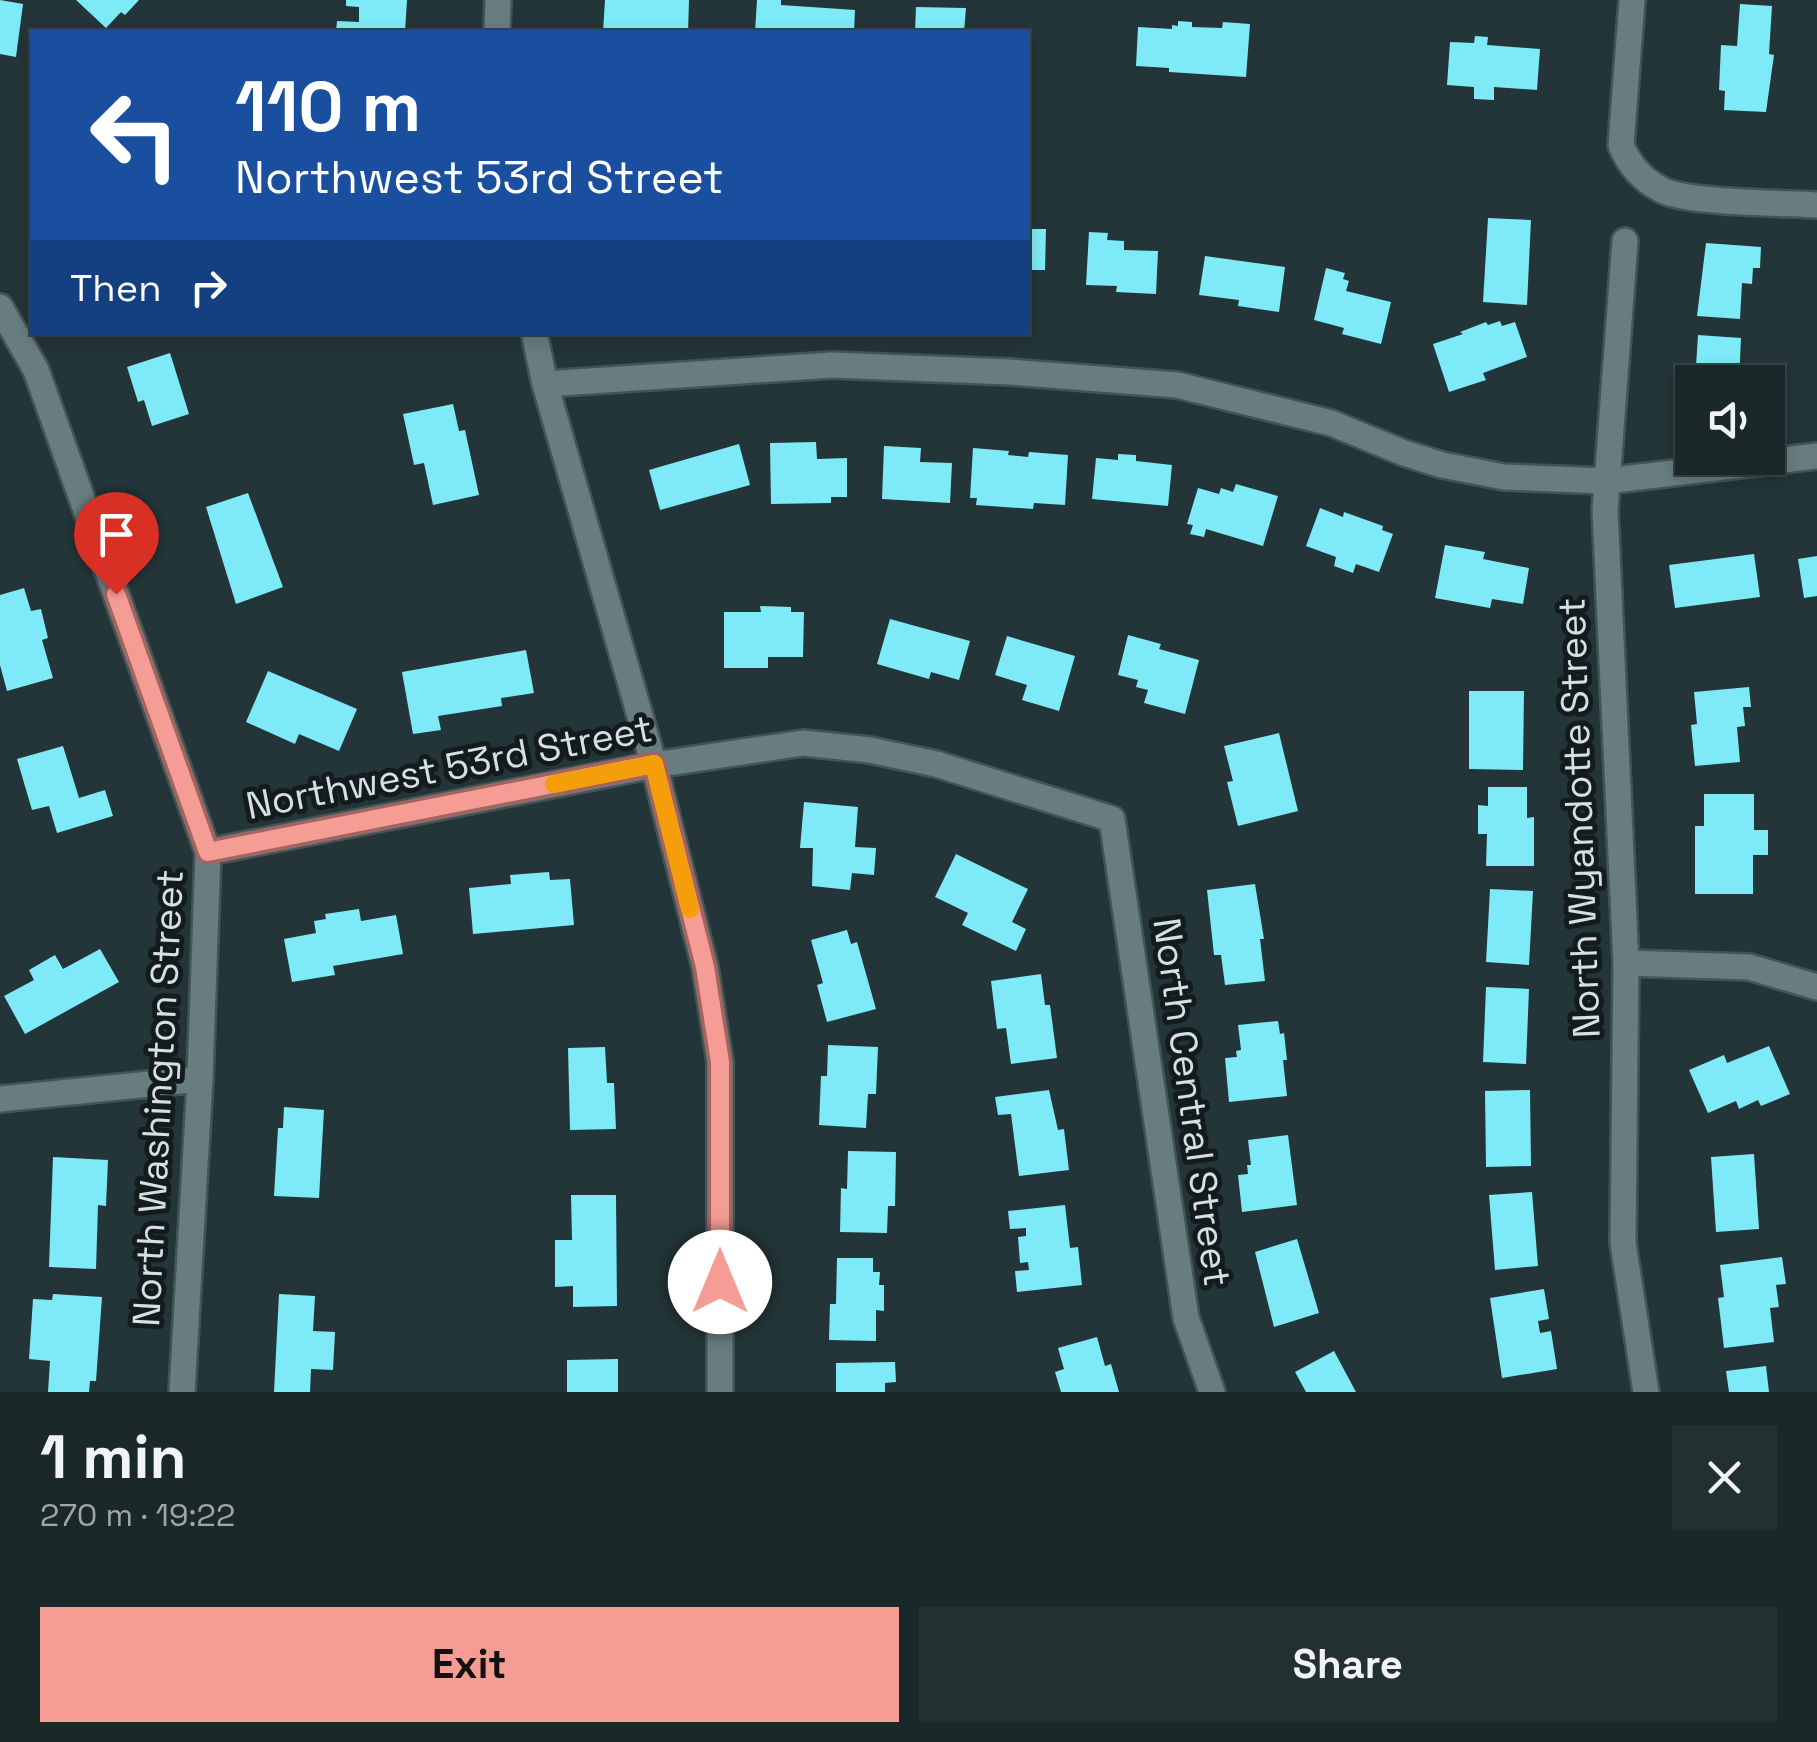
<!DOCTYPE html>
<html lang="en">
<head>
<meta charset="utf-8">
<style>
	body { margin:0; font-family:"Space Grotesk",sans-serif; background:#233032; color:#f1f3f6; height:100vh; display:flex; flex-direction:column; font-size:38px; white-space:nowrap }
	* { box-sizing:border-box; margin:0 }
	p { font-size:32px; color:#9fa6a8 }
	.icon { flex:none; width:55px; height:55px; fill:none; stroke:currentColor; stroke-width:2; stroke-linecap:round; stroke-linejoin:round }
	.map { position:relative; height:1392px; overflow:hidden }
	.details { display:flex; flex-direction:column; background:#1a282a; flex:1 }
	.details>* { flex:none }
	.guide { position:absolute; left:30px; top:30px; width:1000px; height:305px; border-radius:0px; box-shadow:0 5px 15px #0003,0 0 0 2px #384447; background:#1a4fa0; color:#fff; overflow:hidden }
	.controls { position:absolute; left:1675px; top:365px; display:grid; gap:20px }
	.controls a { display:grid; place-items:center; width:110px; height:110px; border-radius:0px; background:#1a282a; box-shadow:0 5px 15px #0003,0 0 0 2px #384447; font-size:50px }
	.pin { position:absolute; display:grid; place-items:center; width:85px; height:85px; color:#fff; margin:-102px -42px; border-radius:50% 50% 50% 0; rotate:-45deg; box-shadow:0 0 10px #0007 }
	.pin .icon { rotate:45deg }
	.me { position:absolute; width:110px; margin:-55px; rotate:0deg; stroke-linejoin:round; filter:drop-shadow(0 0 8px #0008) }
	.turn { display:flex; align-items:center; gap:35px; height:210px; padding:0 40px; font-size:45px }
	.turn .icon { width:130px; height:130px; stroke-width:2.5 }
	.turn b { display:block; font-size:70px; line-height:85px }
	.then { display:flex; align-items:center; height:95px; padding:0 40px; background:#0003; gap:20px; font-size:38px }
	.round { display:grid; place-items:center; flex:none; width:105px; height:105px; border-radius:0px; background:#233032 }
	.headline { display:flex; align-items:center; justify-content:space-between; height:170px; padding:0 40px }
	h1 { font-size:60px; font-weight:700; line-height:75px }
	.cta { display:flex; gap:20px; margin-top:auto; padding:20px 40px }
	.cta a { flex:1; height:115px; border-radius:0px; background:#f59c94; color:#111; font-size:40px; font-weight:700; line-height:115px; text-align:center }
	.cta a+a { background:#233032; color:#f1f3f6 }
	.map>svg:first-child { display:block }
</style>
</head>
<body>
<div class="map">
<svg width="1817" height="1392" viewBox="0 0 1817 1392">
	<rect width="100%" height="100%" fill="#233538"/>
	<g fill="#7eeaf7">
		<path d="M0 0 23 4 16 57 0 54Z"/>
		<path d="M76 0H139L125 15 121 12 106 28Z"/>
		<path d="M346 0H407L405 32H336L337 21 359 22V7L346 6Z"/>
		<path d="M605 0H689L688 32H603Z"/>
		<path d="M757 0H781V5L855 10 854 32H755Z"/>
		<path d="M1740 4 1772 6 1769 54 1774 55 1766 112 1724 110 1725 91 1719 90 1721 45 1737 46Z"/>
		<path d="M916 7 966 8 964 32H915Z"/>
		<path d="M1178 21 1192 22V27L1222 28 1223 22 1250 24 1246 77 1169 72V68L1136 66 1138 27 1172 29V25L1178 26Z"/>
		<path d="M1475 36 1488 37 1487 45 1540 49 1537 90 1494 87V100L1474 99V87L1447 85 1450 42 1474 43Z"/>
		<path d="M1488 218 1531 220 1527 305 1483 302Z"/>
		<path d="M1028 229H1046L1045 270H1028Z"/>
		<path d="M1089 232 1108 233 1107 240 1124 241V250L1158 251 1156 294 1116 292 1117 286 1086 285Z"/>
		<path d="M1706 243 1761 247 1760 268H1753L1752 284 1742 283 1740 319 1697 316Z"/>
		<path d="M1205 256 1285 267 1279 312 1238 306 1239 300 1199 295Z"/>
		<path d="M1326 268 1345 273 1343 279 1349 281 1346 291 1391 302 1381 344 1342 334 1344 328 1314 320Z"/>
		<path d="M1500 321 1502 326 1515 322 1527 357 1483 373 1486 380 1449 392 1433 344 1463 334 1460 332 1486 322 1488 325Z"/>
		<path d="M1698 335 1741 338 1739 382H1695Z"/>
		<path d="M170 353 189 414 152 426 144 400 138 402 127 367Z"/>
		<path d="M453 404 459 431 465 430 479 495 433 505 424 463 414 465 403 414Z"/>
		<path d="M816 442 817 459 847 458V497H831V503L771 504 770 443Z"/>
		<path d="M739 444 750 485 660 510 649 470Z"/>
		<path d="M884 446 921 448 920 462 952 463 950 503 882 499Z"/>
		<path d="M973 448 1009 451 1008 455 1028 457 1029 452 1068 455 1065 505 1034 503 1033 509 976 505 977 498H970Z"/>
		<path d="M1118 454 1136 455V461L1172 465 1168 506 1092 499 1096 458 1118 460Z"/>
		<path d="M1236 484 1278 496 1263 546 1206 529 1204 537 1190 534 1193 525 1187 524 1198 488 1219 494 1221 488 1233 492Z"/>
		<path d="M248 493 283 587 236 604 206 507Z"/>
		<path d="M1320 508 1343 517 1344 512 1383 526 1382 530 1393 534 1379 572 1356 564 1353 573 1334 566 1336 557 1306 546Z"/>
		<path d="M1445 545 1485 552 1483 559 1529 568 1523 604 1492 599 1490 608 1435 598Z"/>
		<path d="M1754 554 1760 597 1675 608 1669 565Z"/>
		<path d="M1817 556V596L1804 598 1798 559Z"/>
		<path d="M24 588 31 611 41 609 48 638 42 640 53 678 7 691 0 665V595Z"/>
		<path d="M760 606 791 607V612H804L803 657H768V668H724V612H761Z"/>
		<path d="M890 619 970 641 959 680 931 672 929 679 877 664Z"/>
		<path d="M1128 635 1161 644 1159 649 1199 660 1185 714 1144 703 1148 690 1136 687 1138 680 1118 675Z"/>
		<path d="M1007 636 1075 656 1059 711 1022 700 1027 685 995 675Z"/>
		<path d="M526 650 534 693 501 698 502 706 438 716 441 730 413 734 402 672Z"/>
		<path d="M268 671 357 709 339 751 299 734 295 744 246 722Z"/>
		<path d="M1749 687 1751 707H1743L1745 726 1737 727 1740 762 1695 766 1691 725 1697 724 1694 692Z"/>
		<path d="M1469 691H1524L1523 770 1469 769Z"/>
		<path d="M1279 733 1298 811 1238 826 1227 782 1233 781 1224 746Z"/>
		<path d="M63 746 79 798 105 790 113 816 57 833 49 806 32 810 17 759Z"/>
		<path d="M1488 787H1527V818L1534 817V866H1486L1487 834H1478V805L1488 806Z"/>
		<path d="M1704 794H1754V830H1768V855H1753V894H1695V826H1704Z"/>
		<path d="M804 802 858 807 855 847 876 848 874 875 852 873 850 890 812 886 813 848H800Z"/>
		<path d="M956 854 1028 889 1012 922 1026 929 1016 951 962 925 968 913 935 897Z"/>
		<path d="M549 872 550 880 570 879 574 925 473 934 469 888 511 884 510 875Z"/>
		<path d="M1255 884 1264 939H1260L1265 981 1225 985 1221 955H1214L1207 890Z"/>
		<path d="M1490 889 1533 891 1529 965 1486 962Z"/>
		<path d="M359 909 361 921 396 915 403 954 333 966 335 975 292 982 284 939 316 933 314 921 326 919 325 914Z"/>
		<path d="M847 930 851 944 857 942 876 1009 827 1022 817 985 823 983 811 940Z"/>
		<path d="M100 949 119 982 25 1034 4 996 34 980 29 970 55 955 63 969Z"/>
		<path d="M1041 974 1045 1005H1050L1057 1058 1011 1064 1006 1028 997 1029 991 981Z"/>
		<path d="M1486 987 1529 989 1526 1064 1483 1062Z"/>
		<path d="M1278 1021 1280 1034 1284 1033 1287 1060H1283L1287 1096 1229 1102 1225 1058 1237 1057 1236 1051 1241 1050 1238 1025Z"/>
		<path d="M828 1045 878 1047 876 1094H868L866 1128 819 1125 821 1076H827Z"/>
		<path d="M1769 1046 1790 1094 1761 1106 1758 1100 1739 1109 1736 1101 1708 1113 1689 1070 1724 1055 1727 1063Z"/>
		<path d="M605 1047 607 1083H614L616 1129 570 1130 568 1048Z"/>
		<path d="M1049 1090 1058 1130 1064 1129 1069 1170 1019 1176 1011 1114 998 1115 995 1097Z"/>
		<path d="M1530 1090 1531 1166 1486 1167 1485 1091Z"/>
		<path d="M284 1107 324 1110 319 1198 274 1196 278 1128H283Z"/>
		<path d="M1288 1135 1297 1205 1242 1212 1238 1175 1248 1174 1247 1165H1251L1248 1140Z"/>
		<path d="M848 1151 896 1152 895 1206H888L887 1233 840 1232 841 1188 847 1189Z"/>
		<path d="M1754 1154 1759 1229 1716 1232 1711 1157Z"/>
		<path d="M53 1157 108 1160 106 1206 98 1205 96 1269 49 1267Z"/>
		<path d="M1532 1192 1538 1266 1495 1270 1489 1195Z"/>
		<path d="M571 1195H616L617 1306 573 1307V1286L555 1287V1240H572Z"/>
		<path d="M1065 1205 1070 1248 1078 1247 1082 1285 1017 1292 1015 1271 1029 1270 1028 1262 1020 1263 1018 1237 1026 1236V1228L1010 1229 1008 1211Z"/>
		<path d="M1297 1239 1319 1313 1274 1327 1255 1252Z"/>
		<path d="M1782 1257 1786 1284 1776 1285 1779 1307 1770 1308 1774 1342 1724 1348 1718 1298 1724 1297 1720 1265Z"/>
		<path d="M837 1258H873V1272H880L879 1285H884V1311L876 1310V1341L829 1340 830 1304H836Z"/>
		<path d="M1544 1289 1549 1319 1538 1321 1540 1333 1551 1331 1557 1369 1502 1378 1490 1298Z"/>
		<path d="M53 1294 102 1297 96 1381H90L89 1392H48L50 1361 29 1359 33 1299 52 1300Z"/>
		<path d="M279 1294 315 1296 313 1331 335 1332 333 1370 311 1369 310 1392H274Z"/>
		<path d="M1097 1337 1105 1366 1111 1364 1119 1392H1061L1055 1372 1064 1369 1058 1348Z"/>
		<path d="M1334 1351 1356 1392H1306L1295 1372Z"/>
		<path d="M618 1359V1392H567V1360Z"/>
		<path d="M895 1362 896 1382 885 1383V1392H836V1363Z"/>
		<path d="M1766 1366 1769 1392H1729L1726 1371Z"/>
	</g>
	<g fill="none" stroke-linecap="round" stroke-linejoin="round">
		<defs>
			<g id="minor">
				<path d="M1632 0 1621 145C1629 165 1642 180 1662 190 1687 203 1783 203 1817 205"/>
				<path d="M497 32 498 0"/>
				<path d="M1625 241 1605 510 1626 963 1623 1243 1646 1392"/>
				<path d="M0 307 36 370 208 852 200 1079 182 1392"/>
				<path d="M534 332 545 384 654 765 705 967 720 1062V1392"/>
				<path d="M545 384 832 365 1010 372 1177 385 1331 423 1404 453 1442 465 1504 477 1606 481 1817 456"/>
				<path d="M208 852 654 765 803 743 870 750 936 764 1112 819 1186 1318 1212 1392"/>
				<path d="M1626 963 1749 967 1817 987"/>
				<path d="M0 1099 200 1079"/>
			</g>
		</defs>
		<use href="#minor" stroke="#435455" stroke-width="30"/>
		<use href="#minor" stroke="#687d80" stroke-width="25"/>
	</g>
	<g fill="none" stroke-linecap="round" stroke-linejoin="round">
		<defs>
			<path id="route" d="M116 594 208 852 654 764 705 967 720 1062V1282"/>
		</defs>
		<use href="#route" stroke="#9f6560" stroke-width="25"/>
		<use href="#route" stroke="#f59c94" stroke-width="18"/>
		<path stroke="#f59e0b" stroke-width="18" d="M554 784 654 764 690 909"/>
	</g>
	<g text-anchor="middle" stroke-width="10" stroke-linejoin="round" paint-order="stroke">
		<g font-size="38" fill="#d4e0e1" stroke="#131b1c">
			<text transform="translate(449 767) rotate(-11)" y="13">Northwest 53rd Street</text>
			<text transform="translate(1579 818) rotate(-92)" y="13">North Wyandotte Street</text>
			<text transform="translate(158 1098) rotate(-87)" y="13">North Washington Street</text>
			<text transform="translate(1192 1102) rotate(82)" y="13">North Central Street</text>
		</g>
	</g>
</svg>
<div class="controls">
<a><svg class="icon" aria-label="sound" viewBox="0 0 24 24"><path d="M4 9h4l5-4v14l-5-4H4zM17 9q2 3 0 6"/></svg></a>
</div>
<div class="pin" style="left:116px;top:594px;background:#d93025"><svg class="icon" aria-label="arrive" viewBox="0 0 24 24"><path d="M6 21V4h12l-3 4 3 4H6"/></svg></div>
<svg class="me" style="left:720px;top:1282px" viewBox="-20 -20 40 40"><circle r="19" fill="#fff"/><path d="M0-13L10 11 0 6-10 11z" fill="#f59c94"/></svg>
<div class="guide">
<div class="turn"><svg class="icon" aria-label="left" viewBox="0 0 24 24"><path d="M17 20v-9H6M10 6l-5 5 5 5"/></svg><div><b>110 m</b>Northwest 53rd Street</div></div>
<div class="then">Then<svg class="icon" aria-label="right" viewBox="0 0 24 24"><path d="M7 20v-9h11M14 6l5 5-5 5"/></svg></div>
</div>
</div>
<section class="details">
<div class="headline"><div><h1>1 min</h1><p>270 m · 19:22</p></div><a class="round"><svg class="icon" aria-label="close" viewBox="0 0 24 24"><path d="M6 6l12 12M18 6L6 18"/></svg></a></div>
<div class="cta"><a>Exit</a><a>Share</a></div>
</section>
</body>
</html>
